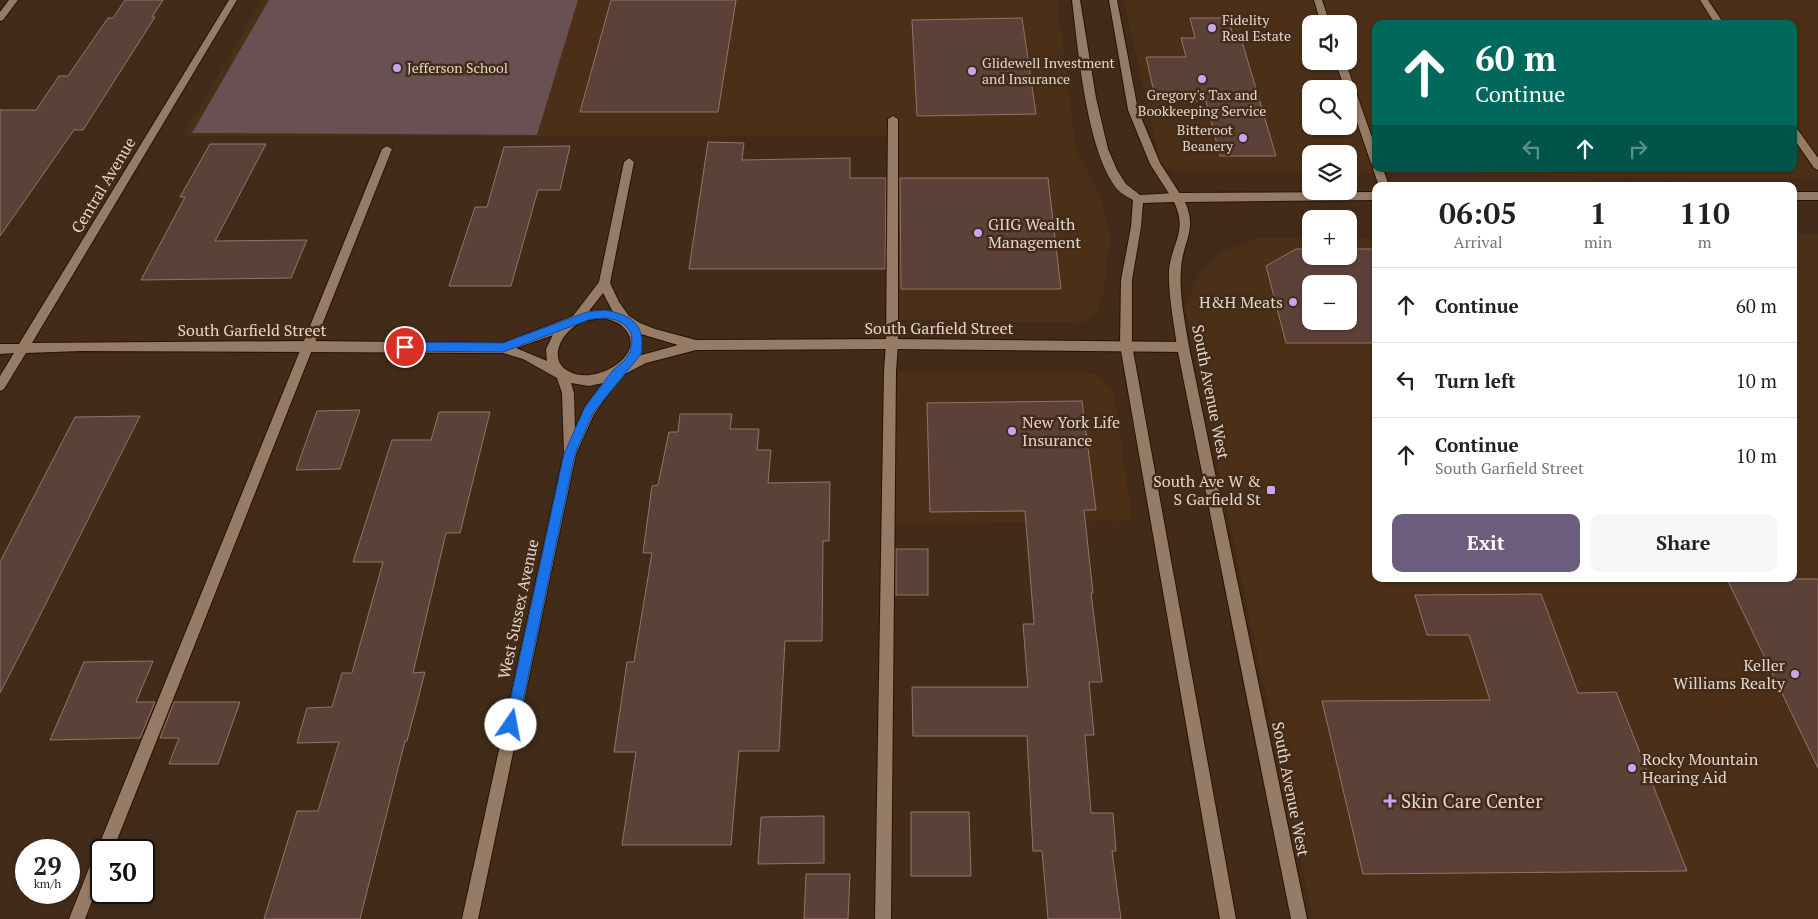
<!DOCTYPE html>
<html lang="en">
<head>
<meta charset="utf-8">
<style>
	body { margin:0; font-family:"PT Serif",serif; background:#f6f6f6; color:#222; height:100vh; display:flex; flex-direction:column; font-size:19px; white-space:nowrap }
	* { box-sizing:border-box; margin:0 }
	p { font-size:16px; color:#767676 }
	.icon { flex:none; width:28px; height:28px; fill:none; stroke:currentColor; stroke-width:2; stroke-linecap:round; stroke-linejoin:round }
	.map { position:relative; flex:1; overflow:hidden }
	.panel { position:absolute; left:1372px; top:182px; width:425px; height:400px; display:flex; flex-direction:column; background:#fff; border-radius:10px; box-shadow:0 1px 4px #0004 }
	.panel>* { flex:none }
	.top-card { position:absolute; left:1372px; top:20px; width:425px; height:152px; border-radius:10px; box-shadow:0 1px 4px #0004; background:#00695c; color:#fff; overflow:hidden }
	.buttons { position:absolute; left:1302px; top:15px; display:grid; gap:10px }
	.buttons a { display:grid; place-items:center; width:55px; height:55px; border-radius:10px; background:#fff; box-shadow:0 1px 4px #0004; font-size:25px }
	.speed { position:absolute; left:15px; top:839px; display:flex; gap:10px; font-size:25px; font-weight:700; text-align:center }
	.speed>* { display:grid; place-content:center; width:65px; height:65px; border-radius:50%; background:#fff; box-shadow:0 1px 4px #0004; line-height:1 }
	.speed small { font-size:12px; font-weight:400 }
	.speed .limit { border:2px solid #111; border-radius:8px; background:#fff; color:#111 }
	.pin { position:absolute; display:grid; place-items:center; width:42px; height:42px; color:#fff; margin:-21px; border:2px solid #fff; border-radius:50%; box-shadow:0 1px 5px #0007 }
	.me { position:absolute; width:55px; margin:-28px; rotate:12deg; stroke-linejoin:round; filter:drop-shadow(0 0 4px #0008) }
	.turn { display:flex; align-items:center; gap:18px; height:105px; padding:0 20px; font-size:22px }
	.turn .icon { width:65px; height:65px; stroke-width:2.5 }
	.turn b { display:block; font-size:35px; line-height:42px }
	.lanes { display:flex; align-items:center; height:48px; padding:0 20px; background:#0003; justify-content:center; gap:25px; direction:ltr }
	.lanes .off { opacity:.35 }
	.eta { display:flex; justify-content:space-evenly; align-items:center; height:85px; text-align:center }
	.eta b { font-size:30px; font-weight:800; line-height:35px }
	.action { display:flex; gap:10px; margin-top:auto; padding:10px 20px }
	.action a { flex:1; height:58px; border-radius:10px; background:#6c5d7f; color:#fff; font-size:20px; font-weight:800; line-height:58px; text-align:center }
	.action a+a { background:#f6f6f6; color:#222 }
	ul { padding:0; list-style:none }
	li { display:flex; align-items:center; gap:15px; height:75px; padding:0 20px; border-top:1px solid #e0e0e0 }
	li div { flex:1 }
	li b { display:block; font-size:19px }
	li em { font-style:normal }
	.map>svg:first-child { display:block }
</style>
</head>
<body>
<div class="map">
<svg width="1818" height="919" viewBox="0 0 1818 919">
	<rect width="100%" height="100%" fill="#422c19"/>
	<g fill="#4b3017" fill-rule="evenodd">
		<path d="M262 0H1057L1076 150 1092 179 1102 203 1110 239 1104 290 1097 311 1082 323 891 319 893 136H183Z"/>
		<path d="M1124 0H1818V179L1349 173V154H1311V173L1174 171 1167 168 1160 162ZM1311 24H1349V61H1311ZM1376 24H1794V169H1376ZM1311 89H1349V126H1311Z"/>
		<path d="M1794 234H1818V919H1313L1189 328 1186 307 1197 278 1223 252 1256 238H1311V256H1349V238H1376V579H1794ZM1311 284H1349V321H1311Z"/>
		<path d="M890 371H1076L1097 374 1114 392 1132 520 888 525Z"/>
	</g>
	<path fill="#695052" d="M269 0H578L537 135 192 133Z"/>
	<g fill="#5c4139" stroke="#957369" fill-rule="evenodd">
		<path d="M125 0H163L152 17H155L83 130H74L0 236V110H36L59 76H68L108 18H113Z"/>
		<path d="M611 0H736L718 112H580Z"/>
		<path d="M1022 18 1036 114 917 116 912 20Z"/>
		<path d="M1190 18H1228L1234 38H1241L1276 156H1220L1206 101H1156L1146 57H1186L1181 38H1195Z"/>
		<path d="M708 142 744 143 742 160 850 158V178H886L885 269H689Z"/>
		<path d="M210 144H266L215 241 307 240 291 278 141 280 185 197H180Z"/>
		<path d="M570 146 560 190H538L511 286H449L475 207H487L504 147Z"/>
		<path d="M900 178H1048L1061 289H901Z"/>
		<path d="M1296 249H1311V256H1349V249H1376V343H1286L1266 266ZM1311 284H1349V321H1311Z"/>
		<path d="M1082 401 1096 510H1084L1093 593H1091L1102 682H1089L1094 735H1085L1091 813H1113L1116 851H1112L1121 919H1048L1042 851H1033L1027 736H913L912 687H1028L1023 624H1034L1025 511 930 512 927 403Z"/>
		<path d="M360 410 340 469 296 470 317 411Z"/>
		<path d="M439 412H490L460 533H446L413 673 425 672 407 741H405L360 919H264L297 811H318L339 742 297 743 307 708 332 707 342 673H352L383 562H353L392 440H431Z"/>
		<path d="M680 414H732L730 429H759L757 450H771L768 483 830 482 829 541H823L822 641H785L779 751H739L731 845H622L636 752H614L627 662H634L652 553H643L652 486 658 485 669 432H678Z"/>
		<path d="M140 416 33 629 0 693V562L75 417Z"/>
		<rect x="896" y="549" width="32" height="46"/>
		<path d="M1727 579H1818V768Z"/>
		<path d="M1541 594 1578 693 1616 692 1687 871 1363 874 1322 701 1490 700 1469 635H1427L1415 595Z"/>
		<path d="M153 661 136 702H155L140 738 50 740 84 662Z"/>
		<path d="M174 702H240L218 764H169L179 738H160Z"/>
		<path d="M911 812H969L971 876H911Z"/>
		<path d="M824 816V863L758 864 761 817Z"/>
		<path d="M806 874H850L848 919H804Z"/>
	</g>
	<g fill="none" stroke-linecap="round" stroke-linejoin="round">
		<defs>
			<g id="lane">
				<path d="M9 0H18L3 20 0 21V12Z"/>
				<path d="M1314 0H1322L1330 24H1321Z"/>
				<path d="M1700 0H1708L1724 24H1715Z"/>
				<path d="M1335 61H1345L1376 149V169H1383L1389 186H1379L1373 169 1375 166 1371 163 1349 99V89H1345Z"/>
				<path d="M893 116 898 119V344L896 371 891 919H875L884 371 886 344 888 119Z"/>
				<path d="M1794 129 1798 130 1818 158V170L1814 168 1794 139Z"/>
				<path d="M387 146 392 149 113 850H101V878L85 919H69L95 853 98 852 97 850 382 149Z"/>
			</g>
			<g id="street">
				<path d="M229 0H237L32 343 307 341 503 343 573 316 599 282 624 162 629 158 634 162 610 283 619 302 629 316 640 323 655 329 696 340 892 339 1183 342 1189 347 1183 352 892 349 696 350 646 363 621 376 594 414 576 454 478 919H462L564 453 562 393 557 378 523 359 503 353 80 351 26 353 4 389 0 391V376L14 353 0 354V344H19ZM603 293 613 312 605 310 589 311ZM604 318C610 320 618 322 622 326 652 352 597 386 570 372 545 360 563 330 582 322 589 319 597 319 604 318ZM641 334 678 345 638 356 642 345ZM553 335 546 349 547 361 516 348ZM571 383 589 386 603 383 585 407 575 429 574 393Z"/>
				<path d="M1109 0H1117L1138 110 1160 163 1182 197 1181 200H1173L1150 164 1128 110Z"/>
			</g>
			<g id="secondary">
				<path d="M1072 0H1080L1096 98 1108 149 1117 170 1126 184 1140 195 1177 193 1376 192V200L1185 202C1198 231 1182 242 1181 270 1179 295 1185 322 1189 347L1307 919H1291L1177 347C1174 322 1168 295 1169 270 1172 242 1188 231 1174 202L1143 203 1141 227 1132 280V345L1236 919H1220L1120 345 1121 280 1131 227 1133 200C1129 198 1124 195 1120 192 1087 159 1078 47 1072 0Z"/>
				<rect x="1794" y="192" width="24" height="8"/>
			</g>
		</defs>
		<use href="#lane" stroke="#281302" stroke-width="2"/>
		<use href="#street" stroke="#281302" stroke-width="2"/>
		<use href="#secondary" stroke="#281302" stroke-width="2"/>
		<use href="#lane" fill="#967b66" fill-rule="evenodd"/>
		<use href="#street" fill="#967b66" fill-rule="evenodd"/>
		<use href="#secondary" fill="#967b66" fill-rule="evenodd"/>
	</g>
	<path fill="#1a73e8" stroke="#114b97" d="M605 310C632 315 646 325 641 354L593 413 575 454 518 725 516 730 511 732 507 730 505 725 564 454 585 407 613 370 624 361 630 352 632 342 631 333 625 325 616 320 605 318 591 319 503 352 405 351 400 347 405 342 503 343 587 312Z"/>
	<g fill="#c6a6f0" stroke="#422c19" stroke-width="2">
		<circle cx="1212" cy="28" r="5"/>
		<circle cx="397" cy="68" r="5"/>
		<circle cx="972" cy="71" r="5"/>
		<circle cx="1202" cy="79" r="5"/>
		<circle cx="1243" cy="138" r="5"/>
		<circle cx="978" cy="233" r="5"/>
		<circle cx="1293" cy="302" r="5"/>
		<circle cx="1012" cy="431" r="5"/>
		<rect x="1266" y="485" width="10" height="10" rx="2.5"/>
		<circle cx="1795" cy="674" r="5"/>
		<circle cx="1632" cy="768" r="5"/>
		<path d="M1387.5 793.5h5v5h5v5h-5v5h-5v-5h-5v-5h5z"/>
	</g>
	<g text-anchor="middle" stroke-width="5" stroke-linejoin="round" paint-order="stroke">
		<g font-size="14" fill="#e4d5ca" stroke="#422c19" text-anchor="start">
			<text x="1222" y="25">Fidelity<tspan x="1222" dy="16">Real Estate</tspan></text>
			<text x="982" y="68">Glidewell Investment<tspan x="982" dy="16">and Insurance</tspan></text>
			<text x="407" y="73">Jefferson School</text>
			<text x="1202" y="100" text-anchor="middle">Gregory's Tax and<tspan x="1202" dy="16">Bookkeeping Service</tspan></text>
			<text x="1233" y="135" text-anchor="end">Bitteroot<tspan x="1233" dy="16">Beanery</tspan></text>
		</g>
		<g font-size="16" fill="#e4d5ca" stroke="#422c19">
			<text transform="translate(103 185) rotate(-59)" y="6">Central Avenue</text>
			<text x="939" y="334">South Garfield Street</text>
			<text x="252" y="336">South Garfield Street</text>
			<text transform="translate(1211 392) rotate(79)" y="6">South Avenue West</text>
			<text transform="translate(518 609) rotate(-78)" y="6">West Sussex Avenue</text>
			<text transform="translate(1291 789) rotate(79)" y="6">South Avenue West</text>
		</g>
		<g font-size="16" fill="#e4d5ca" stroke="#422c19" text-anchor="start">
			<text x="988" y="230">GIIG Wealth<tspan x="988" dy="18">Management</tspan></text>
			<text x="1283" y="308" text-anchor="end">H&amp;H Meats</text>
			<text x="1022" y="428">New York Life<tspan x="1022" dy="18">Insurance</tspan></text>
			<text x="1261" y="487" text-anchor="end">South Ave W &amp;<tspan x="1261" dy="18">S Garfield St</tspan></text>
			<text x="1785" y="671" text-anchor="end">Keller<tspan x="1785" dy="18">Williams Realty</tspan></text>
			<text x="1642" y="765">Rocky Mountain<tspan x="1642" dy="18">Hearing Aid</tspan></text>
		</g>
		<g font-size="19" fill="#e4d5ca" stroke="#422c19" text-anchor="start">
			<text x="1401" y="808">Skin Care Center</text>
		</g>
	</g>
</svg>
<div class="buttons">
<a><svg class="icon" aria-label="sound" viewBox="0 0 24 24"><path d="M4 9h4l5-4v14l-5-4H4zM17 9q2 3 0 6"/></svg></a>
<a><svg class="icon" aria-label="search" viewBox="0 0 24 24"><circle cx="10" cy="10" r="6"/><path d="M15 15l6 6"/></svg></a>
<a><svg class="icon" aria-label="layers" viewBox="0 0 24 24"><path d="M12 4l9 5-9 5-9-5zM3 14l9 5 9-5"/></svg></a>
<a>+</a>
<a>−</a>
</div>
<div class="speed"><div>29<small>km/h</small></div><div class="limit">30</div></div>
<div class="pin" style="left:405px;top:347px;background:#d93025"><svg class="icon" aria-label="arrive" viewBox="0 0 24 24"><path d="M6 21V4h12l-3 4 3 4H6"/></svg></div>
<svg class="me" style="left:511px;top:725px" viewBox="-20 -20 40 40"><circle r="19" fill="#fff"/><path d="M0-13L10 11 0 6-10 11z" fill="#1a73e8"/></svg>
<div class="top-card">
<div class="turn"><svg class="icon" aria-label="ahead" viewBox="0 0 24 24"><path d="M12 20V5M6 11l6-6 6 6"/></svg><div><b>60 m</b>Continue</div></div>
<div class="lanes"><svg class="icon off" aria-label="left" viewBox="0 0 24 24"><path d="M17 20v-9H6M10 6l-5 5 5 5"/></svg><svg class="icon" aria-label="ahead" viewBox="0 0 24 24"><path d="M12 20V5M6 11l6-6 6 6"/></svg><svg class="icon off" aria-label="right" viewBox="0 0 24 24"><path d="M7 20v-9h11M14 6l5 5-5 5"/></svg></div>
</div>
<section class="panel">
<div class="eta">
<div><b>06:05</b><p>Arrival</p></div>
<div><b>1</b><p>min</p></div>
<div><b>110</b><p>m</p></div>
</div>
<ul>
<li><svg class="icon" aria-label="ahead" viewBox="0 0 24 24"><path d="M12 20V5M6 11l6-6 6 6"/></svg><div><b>Continue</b></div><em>60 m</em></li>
<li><svg class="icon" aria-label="left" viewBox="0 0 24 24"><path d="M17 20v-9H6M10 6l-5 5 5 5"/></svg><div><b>Turn left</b></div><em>10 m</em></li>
<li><svg class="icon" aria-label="ahead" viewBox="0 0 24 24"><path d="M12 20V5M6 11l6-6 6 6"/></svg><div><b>Continue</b><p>South Garfield Street</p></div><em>10 m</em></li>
</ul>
<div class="action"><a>Exit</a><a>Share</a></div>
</section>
</div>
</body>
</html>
